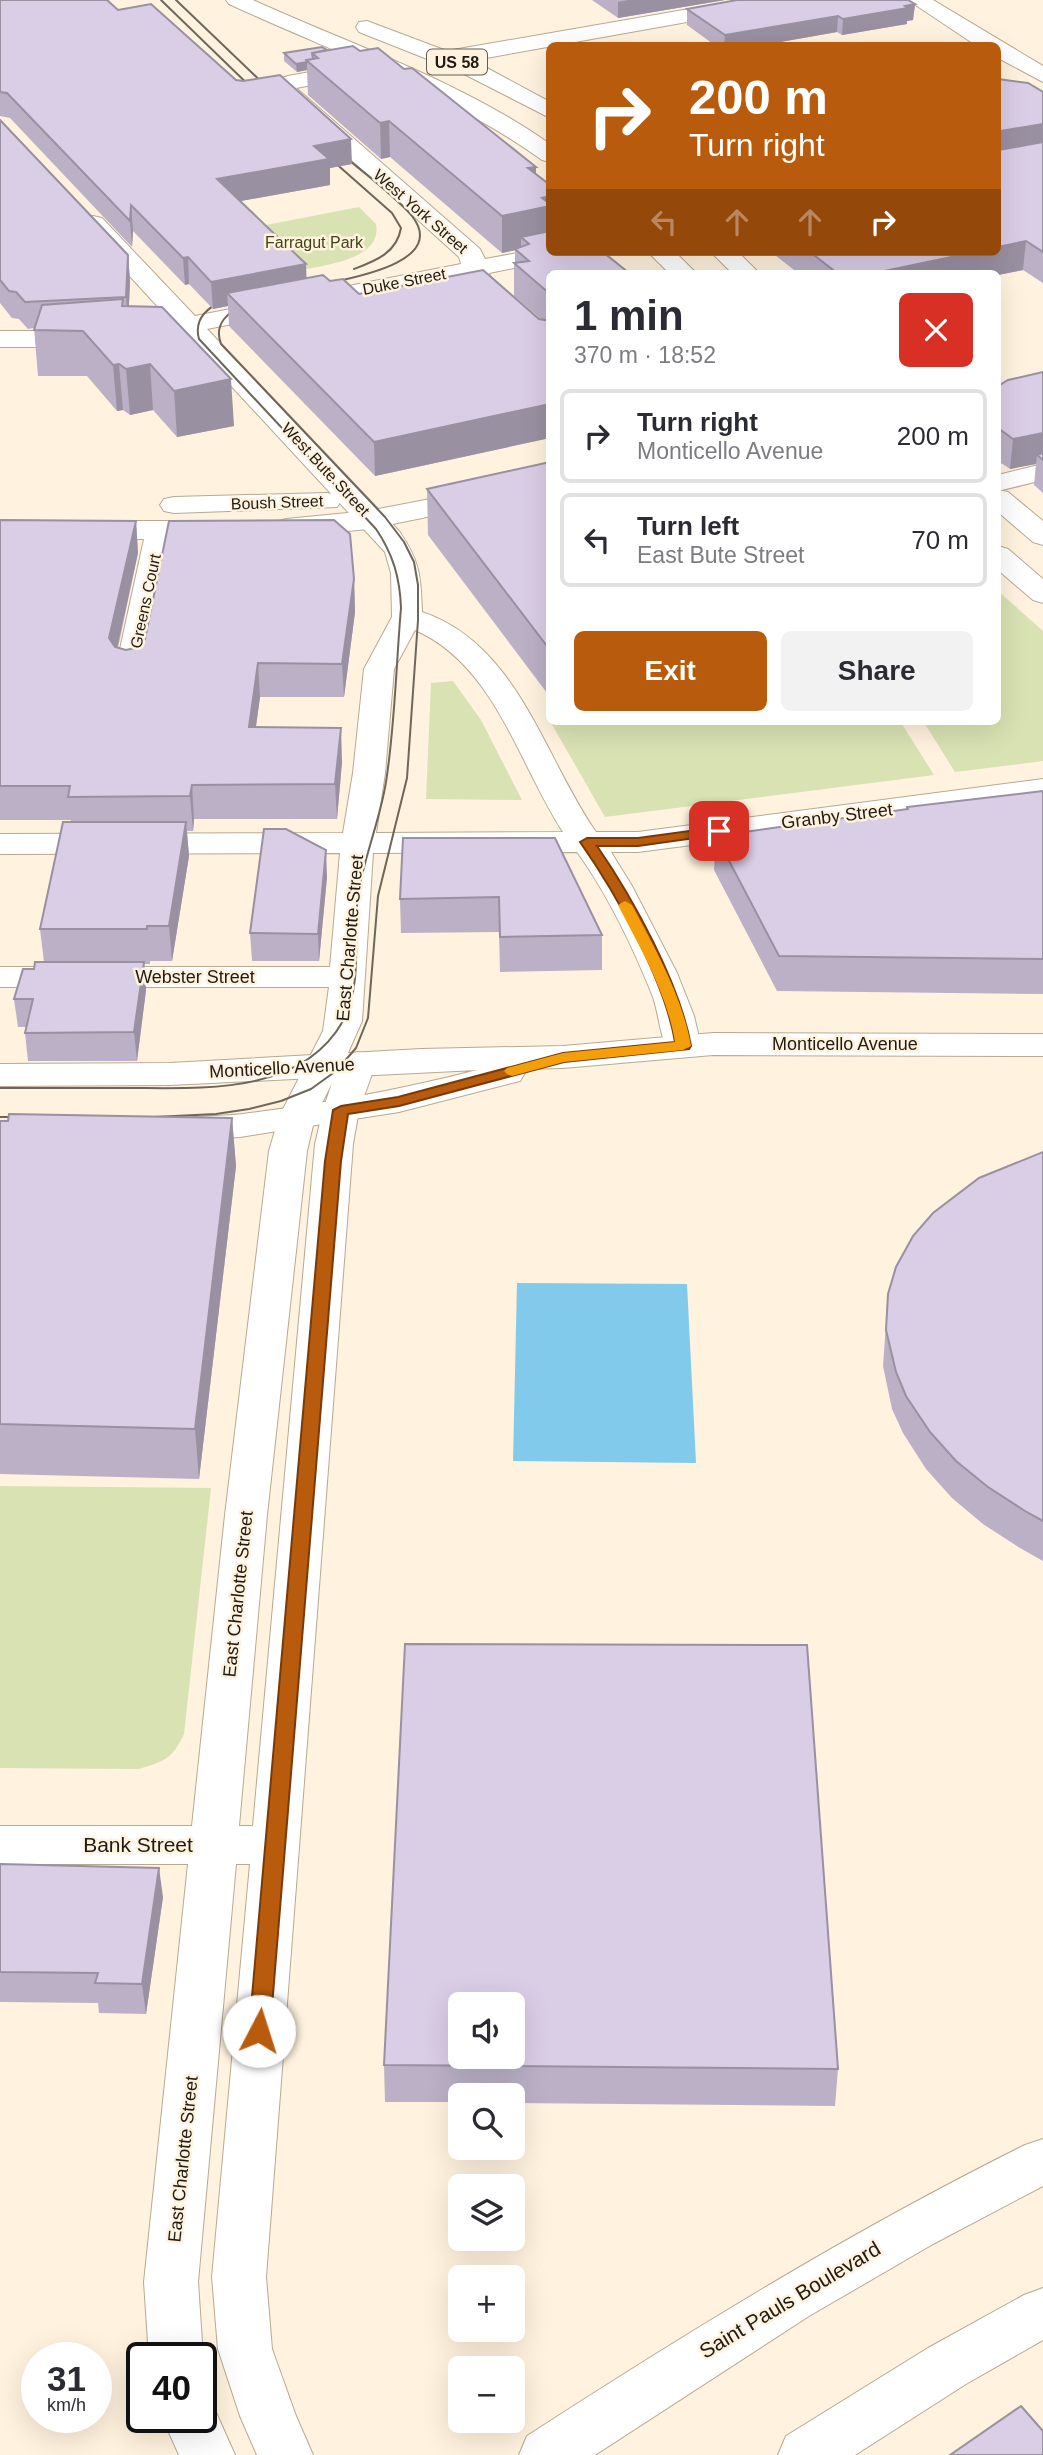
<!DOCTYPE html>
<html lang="en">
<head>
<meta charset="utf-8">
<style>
	body { margin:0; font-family:Arial,sans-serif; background:#f2f2f3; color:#2b2b33; height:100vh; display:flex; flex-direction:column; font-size:26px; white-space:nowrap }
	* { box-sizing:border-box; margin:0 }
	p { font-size:23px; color:#7c7c81 }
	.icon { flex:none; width:38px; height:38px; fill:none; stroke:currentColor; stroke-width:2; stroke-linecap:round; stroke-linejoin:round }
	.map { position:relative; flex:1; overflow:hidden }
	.drawer { position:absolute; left:546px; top:270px; width:455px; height:455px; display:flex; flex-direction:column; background:#fff; border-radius:10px; box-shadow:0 7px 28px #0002 }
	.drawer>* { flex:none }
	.banner { position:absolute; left:546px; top:42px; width:455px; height:214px; border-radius:10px; box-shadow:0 7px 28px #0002; background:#b95b0d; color:#fff; overflow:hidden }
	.fabs { position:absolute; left:448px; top:1992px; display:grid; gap:14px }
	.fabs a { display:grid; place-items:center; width:77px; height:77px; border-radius:10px; background:#fff; box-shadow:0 7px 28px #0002; font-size:35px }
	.speed { position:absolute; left:21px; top:2342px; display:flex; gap:14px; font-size:35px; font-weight:700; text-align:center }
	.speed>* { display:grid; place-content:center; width:91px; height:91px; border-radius:50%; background:#fff; box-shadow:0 7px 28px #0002; line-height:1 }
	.speed small { font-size:18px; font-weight:400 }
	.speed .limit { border:4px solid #111; border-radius:10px; background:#fff; color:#111 }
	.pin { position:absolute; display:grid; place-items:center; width:60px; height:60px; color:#fff; margin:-30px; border-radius:14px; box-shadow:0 4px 10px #0006 }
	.me { position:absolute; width:77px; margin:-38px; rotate:5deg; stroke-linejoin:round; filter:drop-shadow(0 0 5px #0008) }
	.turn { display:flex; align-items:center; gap:24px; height:147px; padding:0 28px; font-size:32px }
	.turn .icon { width:91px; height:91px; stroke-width:2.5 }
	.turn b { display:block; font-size:49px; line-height:60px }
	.lanes { display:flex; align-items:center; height:66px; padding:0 28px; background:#0003; justify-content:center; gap:35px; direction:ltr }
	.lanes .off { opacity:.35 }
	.round { display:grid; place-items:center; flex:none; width:74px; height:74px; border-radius:10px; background:#f2f2f3 }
	.head { display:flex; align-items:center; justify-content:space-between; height:119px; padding:0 28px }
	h1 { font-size:42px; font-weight:600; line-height:52px }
	.button { display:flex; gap:14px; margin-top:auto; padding:14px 28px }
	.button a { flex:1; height:80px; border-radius:10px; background:#b95b0d; color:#fff; font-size:28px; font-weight:600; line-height:80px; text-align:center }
	.button a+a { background:#f2f2f3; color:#2b2b33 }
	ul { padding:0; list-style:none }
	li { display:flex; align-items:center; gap:21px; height:94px; margin:0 14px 10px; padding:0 14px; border:4px solid #e1e1e2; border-radius:10px }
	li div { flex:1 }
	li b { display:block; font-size:26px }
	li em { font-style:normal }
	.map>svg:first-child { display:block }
</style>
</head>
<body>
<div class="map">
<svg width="1043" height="2455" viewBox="0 0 1043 2455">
	<rect width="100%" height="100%" fill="#fff2de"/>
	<g fill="#d9e2b3">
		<path d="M359 207 376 224C383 259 325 265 302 270L256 227Z"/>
		<path d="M998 591 1043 631V761L955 772 923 721H998Z"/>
		<path d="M453 681 481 720 522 800 426 799 431 683Z"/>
		<path d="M550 721H900L934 775 605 817Z"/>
		<path d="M0 1486 211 1488 184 1734C172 1759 165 1761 139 1769L0 1768Z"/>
	</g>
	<path fill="#81caeb" d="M517 1283 687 1284 696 1463 513 1461Z"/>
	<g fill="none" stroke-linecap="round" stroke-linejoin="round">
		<defs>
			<g id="minor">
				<path d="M741 0H787L784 4 777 6 447 65 439 63 436 58 439 53 447 51Z"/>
				<path d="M908 0H933L1043 66V82L998 58V46H977Z"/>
				<path d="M359 63 367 65 370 70 367 75 296 88 480 249 485 259 550 247V252H571L568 257 489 273 491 279 550 331V353L541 350 470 287 465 278 207 329 399 531C420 561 421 577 422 612 518 644 544 758 596 832H638L1043 779V799L638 852H611L632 886 677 973 694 1016 701 1046 696 1054 683 1057 670 1054C660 1038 659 1015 653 997 635 951 606 891 577 852L373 853 362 1021 347 1055 358 1052 371 1055 376 1063 359 1110 353 1144 266 2277 272 2349 296 2416 313 2455H257L240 2416 218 2349 212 2277 250 1864H236L198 2282 203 2357 201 2362V2357H149L144 2282 188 1864H0V1826H192L225 1515 269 1151 279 1117 323 1031 329 987H0V967H330L340 853 0 854V834L343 833 353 773 364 669 392 617 391 573 385 552 183 334 169 337 160 334 156 329 160 324 171 321 81 223 84 218 93 216 102 218 195 316 461 264 459 257 273 89 279 79 288 76ZM415 630C495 665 519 765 563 832L376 833 385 773 394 669ZM332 1083 323 1110 315 1144 253 1826H239L267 1515 307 1151 315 1117Z"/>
				<path d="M0 331H85L94 334 98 339 94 344 85 347H0Z"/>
				<path d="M1043 464V480L998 491V475Z"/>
				<path d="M160 521 170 524 174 530 145 672 141 678 130 681 119 678 115 672 146 530 150 524Z"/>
				<path d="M201 2396 210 2399 235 2455H179L162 2417H201Z"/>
			</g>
			<g id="major">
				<path d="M226 0H253C354 46 459 80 550 144V162L542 160C445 91 335 53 229 4Z"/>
				<path d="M367 21 476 62 550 102V118L460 72 359 32 356 27 359 22Z"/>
				<path d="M648 252H675L696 273H669Z"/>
				<path d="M711 252H738L759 273H732Z"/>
				<path d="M550 476V492L368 529 286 537 276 534 272 528 276 522 286 519 368 511Z"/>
				<path d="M998 490 1008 492 1043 521V545L1033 542 998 512Z"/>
				<path d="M327 493 337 495 341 501 337 507 174 513 164 511 160 505 164 499 174 497Z"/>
				<path d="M0 521H219L229 524 233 530 229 536 219 539H0Z"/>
				<path d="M998 546 1008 549 1043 579V603L1033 600 998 570Z"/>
				<path d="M713 1033 1043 1034V1056L713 1055 563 1068 522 1069 525 1073 520 1081 399 1112 240 1137 181 1140 168 1137 162 1129 168 1121C193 1115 218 1117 243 1114 322 1104 400 1090 477 1070L170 1085 0 1086V1064L170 1063 421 1049 563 1046Z"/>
				<path d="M1043 2139V2186L933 2244 809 2316 595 2455H519L527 2436C689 2331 852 2231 1025 2145Z"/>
				<path d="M1043 2288V2340L966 2384 855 2455H778L786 2436 928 2348 1024 2295Z"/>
			</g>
		</defs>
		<use href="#minor" stroke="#b8a991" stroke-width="2"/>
		<use href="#major" stroke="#b8a991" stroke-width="2"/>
		<use href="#minor" fill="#fff" fill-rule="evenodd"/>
		<use href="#major" fill="#fff" fill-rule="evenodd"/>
		<g stroke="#6e6659" stroke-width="2">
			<path d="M161 0 259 95"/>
			<path d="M176 0 271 91"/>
			<path d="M324 153 392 213 401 228C397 253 375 261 354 269"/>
			<path d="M324 284C352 278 448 262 412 216 397 197 359 169 339 152"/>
			<path d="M0 1088C42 1088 85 1088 127 1088 200 1088 301 1096 343 1021 363 985 353 934 358 895 364 857 380 820 386 782 395 725 396 666 401 608 400 578 393 554 376 529L199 339C193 317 210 306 228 298"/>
			<path d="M0 1117H28"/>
			<path d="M154 1117 216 1114 249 1109 281 1101 311 1089 336 1071 356 1048 368 1018 378 896 407 778 418 620V585L414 562 404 542 385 517 221 344C213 323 229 312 246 303"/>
		</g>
	</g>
	<g fill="#bbb0c6">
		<path d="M0 0 118 10 236 80 352 164 330 168V185L240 201 307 278 330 281 359 294 541 319 514 296V263H515V250L502 253 390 157 381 159 308 95 307 70 297 72 284 61V53L327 50 360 51 404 69 536 167V174L550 273V438L375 476 229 326 228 306 213 309 189 284 185 285 133 231 132 247 10 118 0 116Z"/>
		<path d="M592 0H725L618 18Z"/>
		<path d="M915 4 913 20 907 21V24L842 35 837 32 758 46H716L687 25V9Z"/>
		<path d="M1043 92V283L1023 270 998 275V273H798L771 252H998Z"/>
		<path d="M0 120 128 255 130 281 129 306 234 426 177 437 153 410 130 415 123 410 117 411 87 376H38L34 328 28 329 19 319 12 318 0 303Z"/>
		<path d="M1043 372V493L1034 485 1036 464 1010 469 998 461V386Z"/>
		<path d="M550 462 547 693 428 535 427 489Z"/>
		<path d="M0 520 136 521 138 553 118 648 126 650 139 647 354 579 355 612 344 697H260L256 727 342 762 337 819H194L193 831H187L189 856 172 961H150V964H144L146 990 137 1061H28L25 1033 26 1027H18L14 999 34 969 44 962 40 929 71 822V820H0Z"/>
		<path d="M1043 791V994L777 991 714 870 716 836 906 809 907 807Z"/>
		<path d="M403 838 602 935V970L500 972 499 932 401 933 400 899Z"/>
		<path d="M327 877 319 961H252L250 933Z"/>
		<path d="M232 1118 236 1166 199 1479 0 1474V1121Z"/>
		<path d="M1043 1152V1561L1020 1548 983 1524 952 1498 926 1469 903 1433 892 1409 883 1366 888 1294Z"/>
		<path d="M0 1864 163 1897 146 2014 99 2013 98 2003 0 2002Z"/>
		<path d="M384 2065 838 2069 835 2106 513 2103V2095H460V2102H385Z"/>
	</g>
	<g fill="#9990a1">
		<path d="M628 0H725L618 18V2Z"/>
		<path d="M915 4 913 20 907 21V24L842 35 843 19Z"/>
		<path d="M838 16 837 32 758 46H724L725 35Z"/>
		<path d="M307 62V70L297 72 296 64Z"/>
		<path d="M389 121 390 157 381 159 380 123Z"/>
		<path d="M1043 124V150L998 158 1000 131Z"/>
		<path d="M351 139 352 164 330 168V185L219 205 217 179 314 146Z"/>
		<path d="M536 167 535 203 528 168Z"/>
		<path d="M550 196 549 243 529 244 521 237V249L502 253V216L542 198Z"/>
		<path d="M131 205 133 231 132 247 130 221Z"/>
		<path d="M1026 241 1023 270 998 275V273H875L975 252H998V247Z"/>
		<path d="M128 255 130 281 128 324 126 297Z"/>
		<path d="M188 257 189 284 185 285 183 258Z"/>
		<path d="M306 264 307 291 227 293 228 306 213 309 211 282Z"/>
		<path d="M119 364 123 410 117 411 113 365Z"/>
		<path d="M150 364 153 410 130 415 126 369Z"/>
		<path d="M231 379 234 426 177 437 174 391Z"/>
		<path d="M550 404V438L375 476 374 442Z"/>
		<path d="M1043 433V460L1037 455 1036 464 1010 469 1013 439Z"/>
		<path d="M136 521 138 553 112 671 109 638Z"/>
		<path d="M354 579 355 612 344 697 342 664Z"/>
		<path d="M550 645V693H547V646Z"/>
		<path d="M258 663 260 697 251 761 249 727Z"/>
		<path d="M341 728 342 762 337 819 335 784Z"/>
		<path d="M192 785 194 819 193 831 190 796Z"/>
		<path d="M186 822 189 856 172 961 169 926Z"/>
		<path d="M326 850 327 877 319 961 318 934Z"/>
		<path d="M144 962 146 990 137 1061 134 1032Z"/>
		<path d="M232 1118 236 1166 199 1479 195 1429Z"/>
		<path d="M159 1868 163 1897 146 2014 142 1984Z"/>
	</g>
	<g fill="#dacde6" stroke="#9990a1" stroke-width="2" fill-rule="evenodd">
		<path d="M0 0H107L118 10 151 4 236 80 243 81 280 75 351 139 314 146 329 159 217 179 306 264 211 282 188 257 183 258 131 205 130 221 7 93 0 92Z"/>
		<path d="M737 0H908L915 4 905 6 908 8 843 19 838 16 725 35 687 9Z"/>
		<path d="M353 46 360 51 378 48 404 69 412 68 536 167 528 168 550 185V196L542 198 550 204V206L502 216 389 121 380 123 306 60 318 58 312 53Z"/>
		<path d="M322 47 327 50 312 53 313 59 306 60 307 62 296 64 284 53Z"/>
		<path d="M998 79 1028 83 1043 92V124L1000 131 999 150 1043 142V252L1026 241 998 247Z"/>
		<path d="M0 120 128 255 126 297 25 302 16 292 9 291 0 280Z"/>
		<path d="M550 231V252H603L629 273H550V294L514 263 529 261 515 249 529 244 521 237Z"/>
		<path d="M810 252H975L875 273H837Z"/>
		<path d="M483 270 539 319 550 321V404L374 442 227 293 323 275 330 281 343 279 359 294Z"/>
		<path d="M123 299 122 306 162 307 231 379 174 391 150 364 126 369 119 364 113 365 83 331 34 330 42 305Z"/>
		<path d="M1043 372V433L1013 439 998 428V386L1008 380Z"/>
		<path d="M1043 453V460L1037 455Z"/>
		<path d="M550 462V645L547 646 427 489Z"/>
		<path d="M0 520 136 521 109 638 115 647 126 650 139 647 145 639 169 521 334 520 350 534 354 579 342 664 258 663 249 727 341 728 335 784 192 785 190 796 68 797 70 786H0Z"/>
		<path d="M1043 791V959L779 956 716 836 908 809 907 807Z"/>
		<path d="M63 822H186L169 926H147V929H40Z"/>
		<path d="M264 829H286L326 850 318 934 250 933Z"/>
		<path d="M403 838H555L602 935 500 937 499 897 400 899Z"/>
		<path d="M35 962H144L134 1032 25 1033 33 999H14L23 969H34Z"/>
		<path d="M9 1114 232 1118 195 1429 0 1424V1121H8Z"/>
		<path d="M1043 1152V1521L1025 1511 988 1487 956 1461 930 1432 906 1396 896 1372 886 1330 888 1294 896 1267 913 1236 933 1213 979 1178Z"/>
		<path d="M405 1644 807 1645 838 2069 384 2065ZM460 2004H513V2056H460Z"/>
		<path d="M0 1864 159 1868 142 1984 95 1983 98 1973 0 1972Z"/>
		<path d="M1021 2406 1043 2431V2455H950Z"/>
	</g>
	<path fill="#b95b0d" stroke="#783b08" stroke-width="2" d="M719 827 724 828V834L638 846H597C633 898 680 984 691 1046L689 1049 564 1062 399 1106 348 1114 341 1161 270 2031 267 2037 259 2040 252 2037 249 2031 325 1161 333 1110 341 1106 398 1097 563 1053 675 1042C665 981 616 893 580 842L587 838H638Z"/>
	<path fill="#f59e0b" d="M625 901 632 905C656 951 682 995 691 1046L683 1050 564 1062 512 1076 507 1074 504 1071 507 1068 563 1053 675 1042C667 993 641 950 618 905Z"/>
	<g text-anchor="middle" stroke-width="5" stroke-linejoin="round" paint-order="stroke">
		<rect fill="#fff2de" stroke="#635c4f" stroke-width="2" x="427" y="49.5" width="60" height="25" rx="5"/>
		<g font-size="16" font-weight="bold" fill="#201b12">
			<text x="457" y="68">US 58</text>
		</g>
		<g font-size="16" fill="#201b12" stroke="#fff2de">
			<text transform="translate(421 211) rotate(41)" y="6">West York Street</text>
			<text transform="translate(404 281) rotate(-11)" y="6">Duke Street</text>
			<text transform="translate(326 469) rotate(47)" y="6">West Bute Street</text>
			<text transform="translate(277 502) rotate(-2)" y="6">Boush Street</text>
			<text transform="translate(145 601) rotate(-78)" y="6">Greens Court</text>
		</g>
		<g font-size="16" fill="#3e4515" stroke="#fff2de">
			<text x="314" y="248">Farragut Park</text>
		</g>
		<g font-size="18" fill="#201b12" stroke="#fff2de">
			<text transform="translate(837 816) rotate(-7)" y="6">Granby Street</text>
			<text transform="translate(350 938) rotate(-85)" y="6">East Charlotte Street</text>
			<text x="195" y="983">Webster Street</text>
			<text x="845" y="1050">Monticello Avenue</text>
			<text transform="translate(282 1068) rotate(-3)" y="6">Monticello Avenue</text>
			<text transform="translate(238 1594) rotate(-84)" y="6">East Charlotte Street</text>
			<text transform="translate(183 2159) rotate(-84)" y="6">East Charlotte Street</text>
		</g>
		<g font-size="21" fill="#201b12" stroke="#fff2de">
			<text x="138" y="1852">Bank Street</text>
			<text transform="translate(790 2300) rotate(-31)" y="7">Saint Pauls Boulevard</text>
		</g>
	</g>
</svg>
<div class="fabs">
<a><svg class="icon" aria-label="sound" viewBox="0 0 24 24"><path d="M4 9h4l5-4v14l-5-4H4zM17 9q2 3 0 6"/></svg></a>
<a><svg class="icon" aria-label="search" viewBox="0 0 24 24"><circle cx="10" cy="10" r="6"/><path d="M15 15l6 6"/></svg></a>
<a><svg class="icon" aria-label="layers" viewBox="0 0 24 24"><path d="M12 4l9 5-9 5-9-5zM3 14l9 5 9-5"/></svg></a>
<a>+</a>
<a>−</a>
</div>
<div class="speed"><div>31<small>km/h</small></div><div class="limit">40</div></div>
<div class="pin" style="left:719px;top:831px;background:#d93025"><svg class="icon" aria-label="arrive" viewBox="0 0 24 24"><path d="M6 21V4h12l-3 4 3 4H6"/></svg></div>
<svg class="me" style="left:259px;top:2031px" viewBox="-20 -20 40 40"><circle r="19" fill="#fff"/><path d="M0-13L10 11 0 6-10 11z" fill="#b95b0d"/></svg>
<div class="banner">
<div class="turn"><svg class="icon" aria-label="right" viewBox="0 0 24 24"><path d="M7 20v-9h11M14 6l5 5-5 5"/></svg><div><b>200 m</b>Turn right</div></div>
<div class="lanes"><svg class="icon off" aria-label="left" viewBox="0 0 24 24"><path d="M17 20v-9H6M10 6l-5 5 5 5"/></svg><svg class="icon off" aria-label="ahead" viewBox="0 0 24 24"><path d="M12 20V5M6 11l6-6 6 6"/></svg><svg class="icon off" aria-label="ahead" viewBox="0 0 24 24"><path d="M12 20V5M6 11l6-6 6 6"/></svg><svg class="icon" aria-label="right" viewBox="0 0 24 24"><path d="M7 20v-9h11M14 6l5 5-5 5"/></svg></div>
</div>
<section class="drawer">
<div class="head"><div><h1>1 min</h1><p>370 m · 18:52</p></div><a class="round" style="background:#d93025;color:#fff"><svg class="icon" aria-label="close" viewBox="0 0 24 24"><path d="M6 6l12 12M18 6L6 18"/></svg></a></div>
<ul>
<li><svg class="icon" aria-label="right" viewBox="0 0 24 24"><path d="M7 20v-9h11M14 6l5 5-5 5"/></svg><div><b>Turn right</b><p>Monticello Avenue</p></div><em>200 m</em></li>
<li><svg class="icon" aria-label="left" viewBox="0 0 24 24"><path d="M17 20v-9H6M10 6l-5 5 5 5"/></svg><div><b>Turn left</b><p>East Bute Street</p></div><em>70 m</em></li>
</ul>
<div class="button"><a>Exit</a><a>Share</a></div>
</section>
</div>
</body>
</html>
